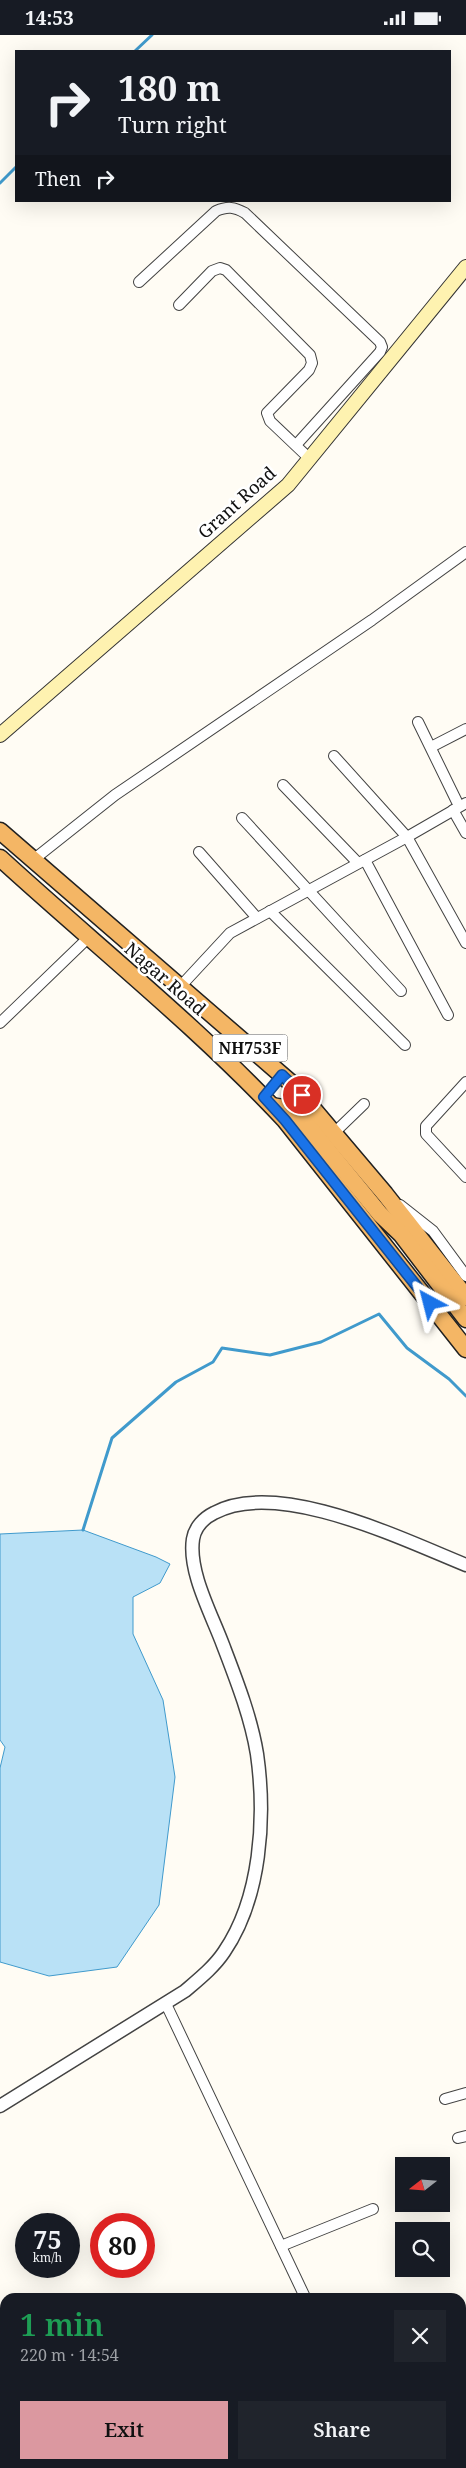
<!DOCTYPE html>
<html lang="en">
<head>
<meta charset="utf-8">
<style>
	body { margin:0; font-family:"Noto Serif",serif; background:#20242c; color:#f1f3f6; height:100vh; display:flex; flex-direction:column; font-size:19px; white-space:nowrap }
	* { box-sizing:border-box; margin:0 }
	p { font-size:16px; color:#9ea1a6 }
	.icon { flex:none; width:28px; height:28px; fill:none; stroke:currentColor; stroke-width:2; stroke-linecap:round; stroke-linejoin:round }
	.map { position:relative; flex:1; overflow:hidden }
	.details { position:absolute; left:0px; top:2258px; width:466px; height:176px; display:flex; flex-direction:column; background:#171b24; border-radius:15px 15px 0 0; box-shadow:0 5px 20px #0002 }
	.details>* { flex:none }
	.hud { position:absolute; left:15px; top:15px; width:436px; height:152px; border-radius:0px; box-shadow:0 5px 20px #0002; background:#171b24; color:#f1f3f6; overflow:hidden }
	.needle { width:32px; rotate:253deg }
	.buttons { position:absolute; left:395px; top:2122px; display:grid; gap:10px }
	.buttons a { display:grid; place-items:center; width:55px; height:55px; border-radius:0px; background:#171b24; box-shadow:0 5px 20px #0002; font-size:25px }
	.speed { position:absolute; left:15px; top:2178px; display:flex; gap:10px; font-size:25px; font-weight:700; text-align:center }
	.speed>* { display:grid; place-content:center; width:65px; height:65px; border-radius:50%; background:#171b24; box-shadow:0 5px 20px #0002; line-height:1 }
	.speed small { font-size:12px; font-weight:400 }
	.speed .limit { border:8px solid #d22; background:#fff; color:#111 }
	.pin { position:absolute; display:grid; place-items:center; width:42px; height:42px; color:#fff; margin:-21px; border:2px solid #fff; border-radius:50%; box-shadow:0 1px 5px #0007 }
	.me { position:absolute; width:55px; margin:-28px; rotate:322deg; stroke-linejoin:round; filter:drop-shadow(0 0 4px #0008) }
	.turn { display:flex; align-items:center; gap:18px; height:105px; padding:0 20px; font-size:22px }
	.turn .icon { width:65px; height:65px; stroke-width:2.5 }
	.turn b { display:block; font-size:35px; line-height:42px }
	.then { display:flex; align-items:center; height:48px; padding:0 20px; background:#0003; gap:10px; font-size:19px }
	.round { display:grid; place-items:center; flex:none; width:52px; height:52px; border-radius:0px; background:#20242c }
	.headline { display:flex; align-items:center; justify-content:space-between; height:85px; padding:0 20px }
	h1 { font-size:30px; font-weight:600; line-height:38px; color:#1e9e55 }
	.primary-button { display:flex; gap:10px; margin-top:auto; padding:10px 20px }
	.primary-button a { flex:1; height:58px; border-radius:0px; background:#db98a0; color:#111; font-size:20px; font-weight:600; line-height:58px; text-align:center }
	.primary-button a+a { background:#20242c; color:#f1f3f6 }
	.status { display:flex; justify-content:space-between; align-items:center; height:35px; padding:0 25px; background:#171b24; direction:ltr }
	.status svg { height:14px; fill:currentColor }
	.map>svg:first-child { display:block }
</style>
</head>
<body>
<div class="status"><b>14:53</b><svg viewBox="0 0 49 12"><path d="M0 12V9h3v3zM5 12V6h3v6zM10 12V3h3v9zM15 12V0h3v12zM26 1h20v11H26zM47 4h2v5h-2z"/></svg></div>
<div class="map">
<svg width="466" height="2433" viewBox="0 0 466 2433">
	<rect width="100%" height="100%" fill="#fffcf4"/>
	<path fill="#b9e1f6" stroke="#409acc" d="M83 1495 156 1522 170 1529 160 1548 133 1562V1599L163 1665 175 1742 159 1870 117 1932 49 1941 0 1927V1733L5 1712 0 1705V1499Z"/>
	<g fill="none" stroke-linecap="round" stroke-linejoin="round">
		<g stroke="#409acc" stroke-width="3">
			<path d="M135 16 152 0"/>
			<path d="M0 148 16 132"/>
			<path d="M83 1495 112 1403 176 1347 213 1327 222 1313 270 1320 321 1307 379 1279 407 1313 449 1344 466 1361"/>
		</g>
		<defs>
			<g id="minor">
				<path d="M139 247 216 176C228 171 234 172 245 178L380 307 382 312 380 317 296 410"/>
				<path d="M179 270 212 236 220 233 226 235 310 320 312 328 309 335 267 378 270 386 310 424"/>
				<path d="M418 687 459 771"/>
				<path d="M431 712 466 694"/>
				<path d="M334 721 407 802 466 908"/>
				<path d="M283 750 358 828"/>
				<path d="M453 775 466 798"/>
				<path d="M242 783 401 956"/>
				<path d="M199 817 257 883"/>
				<path d="M33 825 115 760 372 585 466 517"/>
				<path d="M365 825 448 980"/>
				<path d="M270 876 405 1010"/>
				<path d="M179 953 230 898 407 802 466 768"/>
				<path d="M0 988 88 903"/>
				<path d="M466 1047 426 1091V1099L466 1142"/>
				<path d="M334 1098 364 1069"/>
				<path d="M400 1170 433 1196 466 1241"/>
				<path d="M166 1969 305 2262"/>
				<path d="M445 2064 466 2058"/>
				<path d="M458 2103 466 2101"/>
				<path d="M281 2211 373 2174"/>
				<path d="M0 2324 5 2336"/>
				<path d="M44 2429 46 2433"/>
				<path d="M383 2429 385 2433"/>
			</g>
			<path id="tertiary" d="M0 2071 185 1956C199 1944 214 1932 224 1917 261 1863 266 1783 257 1719 251 1682 236 1644 223 1610 212 1580 188 1537 193 1504 195 1492 204 1483 214 1478 278 1443 404 1505 466 1530"/>
			<path id="secondary" d="M0 700 288 450 466 232"/>
			<g id="trunk">
				<path d="M0 796 291 1048 385 1159 466 1262"/>
				<path d="M0 823C95 910 197 991 285 1085L466 1314"/>
				<path d="M272 1071 295 1075 380 1179 401 1199 466 1284"/>
			</g>
		</defs>
		<use href="#minor" stroke="#434343" stroke-width="12"/>
		<use href="#tertiary" stroke="#434343" stroke-width="15"/>
		<use href="#secondary" stroke="#323232" stroke-width="16"/>
		<use href="#trunk" stroke="#212121" stroke-width="19"/>
		<use href="#minor" stroke="#fff" stroke-width="10"/>
		<use href="#tertiary" stroke="#fff" stroke-width="12"/>
		<use href="#secondary" stroke="#fef2b0" stroke-width="14"/>
		<use href="#trunk" stroke="#f4b665" stroke-width="16"/>
	</g>
	<g fill="none" stroke-linecap="round" stroke-linejoin="round">
		<defs>
			<path id="route" d="M302 1060 282 1040 264 1062 285 1085 430 1268"/>
		</defs>
		<use href="#route" stroke="#114b97" stroke-width="12"/>
		<use href="#route" stroke="#1a73e8" stroke-width="9"/>
	</g>
	<g text-anchor="middle" stroke-width="5" stroke-linejoin="round" paint-order="stroke">
		<rect fill="#fff" stroke="#585858" stroke-width="1" x="212.5" y="999.5" width="75" height="27" rx="4"/>
		<g font-size="16" font-weight="bold" fill="#101010">
			<text x="250" y="1019">NH753F</text>
		</g>
		<g font-size="18" fill="#101010" stroke="#fff">
			<text transform="translate(237 468) rotate(-42)" y="6">Grant Road</text>
			<text transform="translate(165 944) rotate(41)" y="6">Nagar Road</text>
		</g>
	</g>
</svg>
<div class="buttons">
<a><svg class="needle" viewBox="-14 -14 28 28"><path d="M0-13l5 13h-10z" fill="#e53935"/><path d="M0 13l5-13h-10z" fill="#9ea1a6"/></svg></a>
<a><svg class="icon" aria-label="search" viewBox="0 0 24 24"><circle cx="10" cy="10" r="6"/><path d="M15 15l6 6"/></svg></a>
</div>
<div class="speed"><div>75<small>km/h</small></div><div class="limit">80</div></div>
<div class="pin" style="left:302px;top:1060px;background:#d93025"><svg class="icon" aria-label="arrive" viewBox="0 0 24 24"><path d="M6 21V4h12l-3 4 3 4H6"/></svg></div>
<svg class="me" style="left:430px;top:1268px" viewBox="-20 -20 40 40"><path d="M0-17L14 15 0 8-14 15z" fill="#1a73e8" stroke="#fff" stroke-width="4"/></svg>
<div class="hud">
<div class="turn"><svg class="icon" aria-label="right" viewBox="0 0 24 24"><path d="M7 20v-9h11M14 6l5 5-5 5"/></svg><div><b>180 m</b>Turn right</div></div>
<div class="then">Then<svg class="icon" aria-label="right" viewBox="0 0 24 24"><path d="M7 20v-9h11M14 6l5 5-5 5"/></svg></div>
</div>
<section class="details">
<div class="headline"><div><h1>1 min</h1><p>220 m · 14:54</p></div><a class="round"><svg class="icon" aria-label="close" viewBox="0 0 24 24"><path d="M6 6l12 12M18 6L6 18"/></svg></a></div>
<div class="primary-button"><a>Exit</a><a>Share</a></div>
</section>
</div>
</body>
</html>
